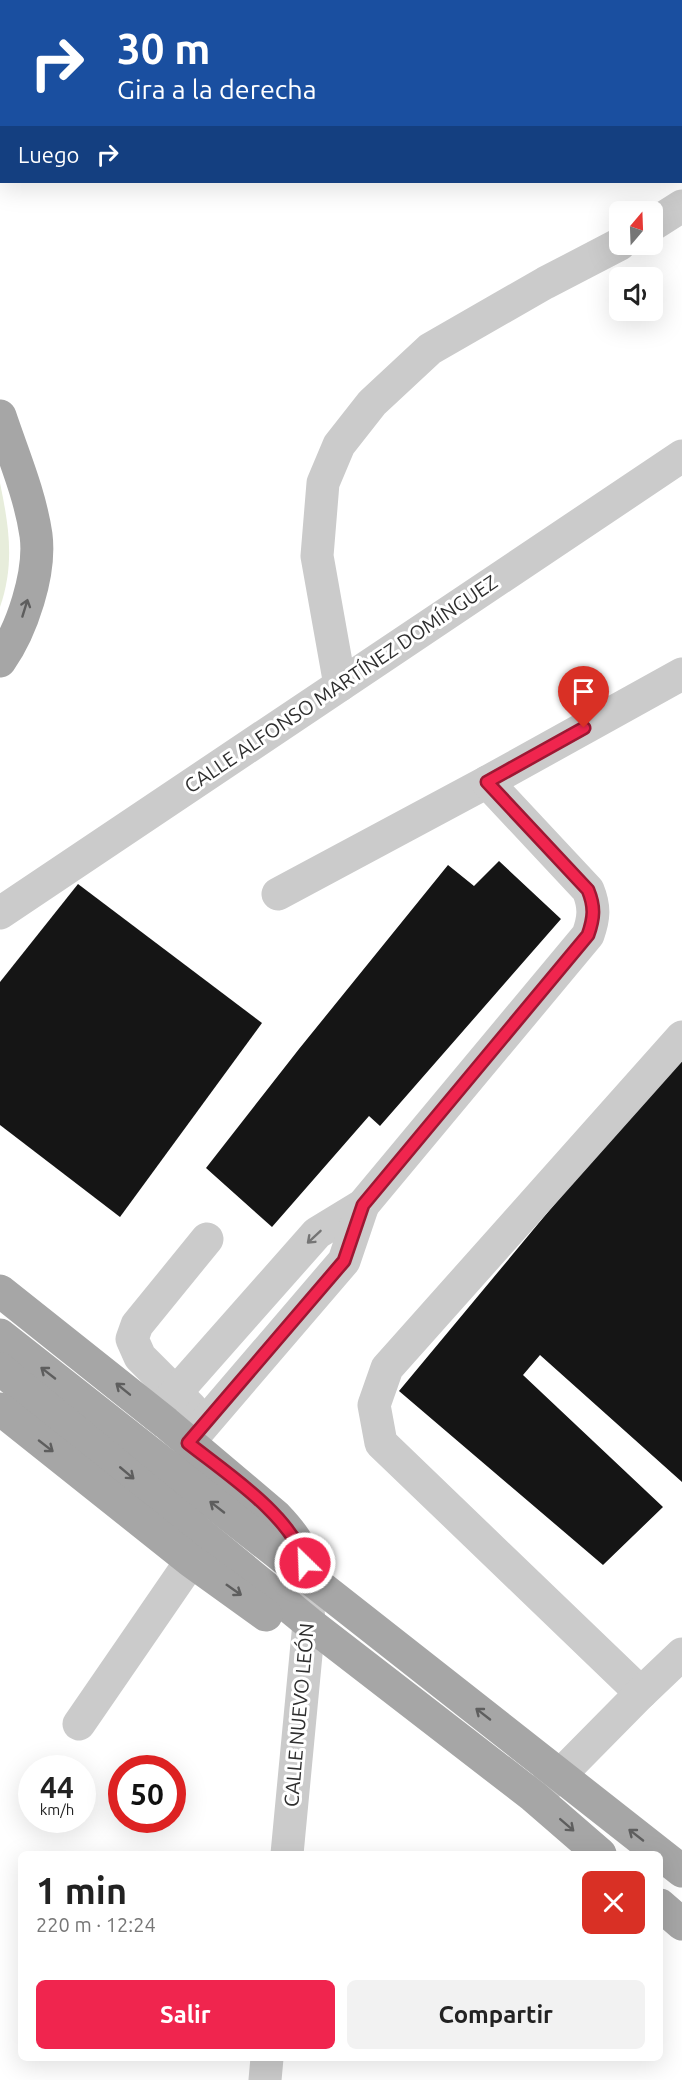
<!DOCTYPE html>
<html lang="es">
<head>
<meta charset="utf-8">
<style>
	body { margin:0; font-family:Ubuntu,sans-serif; background:#f2f2f2; color:#222; height:100vh; display:flex; flex-direction:column; font-size:22px; white-space:nowrap }
	* { box-sizing:border-box; margin:0 }
	p { font-size:20px; color:#767676 }
	.icon { flex:none; width:33px; height:33px; fill:none; stroke:currentColor; stroke-width:2; stroke-linecap:round; stroke-linejoin:round }
	.map { position:relative; flex:1; overflow:hidden }
	.details { position:absolute; left:18px; top:1851px; width:645px; height:210px; display:flex; flex-direction:column; background:#fff; border-radius:9px; box-shadow:0 6px 24px #0002 }
	.details>* { flex:none }
	.top-card { position:absolute; left:0px; top:0px; width:682px; height:183px; box-shadow:0 6px 24px #0002; background:#1a4fa0; color:#fff; overflow:hidden }
	.needle { width:39px; rotate:19deg }
	.tools { position:absolute; left:609px; top:201px; display:grid; gap:12px }
	.tools a { display:grid; place-items:center; width:54px; height:54px; border-radius:9px; background:#fff; box-shadow:0 6px 24px #0002; font-size:30px }
	.speed { position:absolute; left:18px; top:1755px; display:flex; gap:12px; font-size:30px; font-weight:700; text-align:center }
	.speed>* { display:grid; place-content:center; width:78px; height:78px; border-radius:50%; background:#fff; box-shadow:0 6px 24px #0002; line-height:1 }
	.speed small { font-size:15px; font-weight:400 }
	.speed .limit { border:9px solid #d22; background:#fff; color:#111 }
	.pin { position:absolute; display:grid; place-items:center; width:51px; height:51px; color:#fff; margin:-62px -26px; border-radius:50% 50% 50% 0; rotate:-45deg; box-shadow:0 0 6px #0007 }
	.pin .icon { rotate:45deg }
	.me { position:absolute; width:66px; margin:-33px; rotate:336deg; stroke-linejoin:round; filter:drop-shadow(0 0 4px #0008) }
	.turn { display:flex; align-items:center; gap:21px; height:126px; padding:0 18px; font-size:27px }
	.turn .icon { width:78px; height:78px; stroke-width:2.5 }
	.turn b { display:block; font-size:42px; line-height:51px }
	.then { display:flex; align-items:center; height:57px; padding:0 18px; background:#0003; gap:12px; font-size:22px }
	.round { display:grid; place-items:center; flex:none; width:63px; height:63px; border-radius:9px; background:#f2f2f2 }
	.overview { display:flex; align-items:center; justify-content:space-between; height:102px; padding:0 18px }
	h1 { font-size:36px; font-weight:700; line-height:45px }
	.primary-button { display:flex; gap:12px; margin-top:auto; padding:12px 18px }
	.primary-button a { flex:1; height:69px; border-radius:9px; background:#f0254e; color:#fff; font-size:24px; font-weight:700; line-height:69px; text-align:center }
	.primary-button a+a { background:#f2f2f2; color:#222 }
	.map>svg:first-child { display:block }
</style>
</head>
<body>
<div class="map">
<svg width="682" height="2080" viewBox="0 0 682 2080">
	<rect width="100%" height="100%" fill="#fff"/>
	<path fill="#e7eddb" d="M0 483C9 526 15 564 0 607Z"/>
	<g fill="#151515">
		<path d="M499 861 561 919 380 1126 369 1116 272 1227 206 1168 299 1049 448 865 474 886Z"/>
		<path d="M78 884 262 1023 120 1217 0 1125V982Z"/>
		<path d="M682 1051V1482L540 1355 523 1375 663 1507 603 1565 399 1391Z"/>
	</g>
	<g fill="none" stroke-linecap="round" stroke-linejoin="round">
		<g stroke="#cbcbcb" stroke-width="33">
			<path d="M244 0 245 2"/>
			<path d="M681 22H682"/>
			<path d="M652 225 682 206"/>
			<path d="M340 685 317 556 323 483 339 445 372 403 430 349 545 283 620 244"/>
			<path d="M278 894 487 782 682 674"/>
			<path d="M0 913 682 456"/>
			<path d="M191 1408 140 1357 132 1339 137 1325 207 1239"/>
			<path d="M156 1415 317 1233 363 1205 588 935C594 918 595 907 588 890L487 782"/>
			<path d="M188 1443 344 1261 363 1205"/>
			<path d="M641 1693 381 1443 374 1405 387 1368 682 1037"/>
			<path d="M79 1724 191 1561"/>
			<path d="M539 1792 560 1775 641 1693 682 1654"/>
			<path d="M287 1854 309 1623 306 1577"/>
			<path d="M265 2080 267 2058"/>
		</g>
		<g stroke="#a6a6a6" stroke-width="33">
			<path d="M27 2 29 0"/>
			<path d="M85 2 86 0"/>
			<path d="M0 28 2 26"/>
			<path d="M0 81 2 79"/>
			<path d="M0 140 2 137"/>
			<path d="M0 416C13 455 30 494 36 535 41 573 22 630 0 661"/>
			<path d="M0 1291 166 1423 276 1516C295 1536 304 1548 306 1577"/>
			<path d="M0 1335 682 1871"/>
			<path d="M0 1369 309 1623 533 1796 600 1854"/>
			<path d="M0 1409 191 1561 266 1615"/>
			<path d="M660 1905 682 1924"/>
		</g>
	</g>
	<defs><path id="oneway-shaft" d="M-6 0H5M1.5-3L5.5 0L1.5 3" fill="none" stroke-width="1.6" stroke-linecap="round" stroke-linejoin="round" transform="scale(1.5)"/></defs>
	<g stroke="#5e5e5e">
		<use href="#oneway-shaft" transform="translate(25 608) rotate(-73)"/>
		<use href="#oneway-shaft" transform="translate(48 1373) rotate(-142)"/>
		<use href="#oneway-shaft" transform="translate(123 1389) rotate(-141)"/>
		<use href="#oneway-shaft" transform="translate(46 1446) rotate(38)"/>
		<use href="#oneway-shaft" transform="translate(127 1473) rotate(40)"/>
		<use href="#oneway-shaft" transform="translate(217 1507) rotate(-142)"/>
		<use href="#oneway-shaft" transform="translate(234 1590) rotate(35)"/>
		<use href="#oneway-shaft" transform="translate(483 1714) rotate(-142)"/>
		<use href="#oneway-shaft" transform="translate(567 1825) rotate(41)"/>
		<use href="#oneway-shaft" transform="translate(636 1835) rotate(-142)"/>
	</g>
	<use stroke="#757575" href="#oneway-shaft" transform="translate(314 1237) rotate(137)"/>
	<g fill="none" stroke-linecap="round" stroke-linejoin="round">
		<defs>
			<path id="route" d="M305 1563C292 1516 226 1473 188 1443L344 1261 363 1205 588 935C594 918 595 907 588 890L487 782 584 728"/>
		</defs>
		<use href="#route" stroke="#9c1833" stroke-width="15"/>
		<use href="#route" stroke="#f0254e" stroke-width="10"/>
	</g>
	<g text-anchor="middle" stroke-width="6" stroke-linejoin="round" paint-order="stroke">
		<g font-size="20" fill="#2e2e2e" stroke="#fff">
			<text transform="translate(341 684) rotate(-34)" y="7">CALLE ALFONSO MARTÍNEZ DOMÍNGUEZ</text>
			<text transform="translate(299 1715) rotate(-85)" y="7">CALLE NUEVO LEÓN</text>
		</g>
	</g>
</svg>
<div class="tools">
<a><svg class="needle" viewBox="-14 -14 28 28"><path d="M0-13l5 13h-10z" fill="#e53935"/><path d="M0 13l5-13h-10z" fill="#767676"/></svg></a>
<a><svg class="icon" aria-label="sound" viewBox="0 0 24 24"><path d="M4 9h4l5-4v14l-5-4H4zM17 9q2 3 0 6"/></svg></a>
</div>
<div class="speed"><div>44<small>km/h</small></div><div class="limit">50</div></div>
<div class="pin" style="left:584px;top:728px;background:#d93025"><svg class="icon" aria-label="arrive" viewBox="0 0 24 24"><path d="M6 21V4h12l-3 4 3 4H6"/></svg></div>
<svg class="me" style="left:305px;top:1563px" viewBox="-20 -20 40 40"><circle r="17" fill="#f0254e" stroke="#fff" stroke-width="3"/><path d="M0-11L8 9 0 5-8 9z" fill="#fff"/></svg>
<div class="top-card">
<div class="turn"><svg class="icon" aria-label="right" viewBox="0 0 24 24"><path d="M7 20v-9h11M14 6l5 5-5 5"/></svg><div><b>30 m</b>Gira a la derecha</div></div>
<div class="then">Luego<svg class="icon" aria-label="right" viewBox="0 0 24 24"><path d="M7 20v-9h11M14 6l5 5-5 5"/></svg></div>
</div>
<section class="details">
<div class="overview"><div><h1>1 min</h1><p>220 m · 12:24</p></div><a class="round" style="background:#d93025;color:#fff"><svg class="icon" aria-label="close" viewBox="0 0 24 24"><path d="M6 6l12 12M18 6L6 18"/></svg></a></div>
<div class="primary-button"><a>Salir</a><a>Compartir</a></div>
</section>
</div>
</body>
</html>
